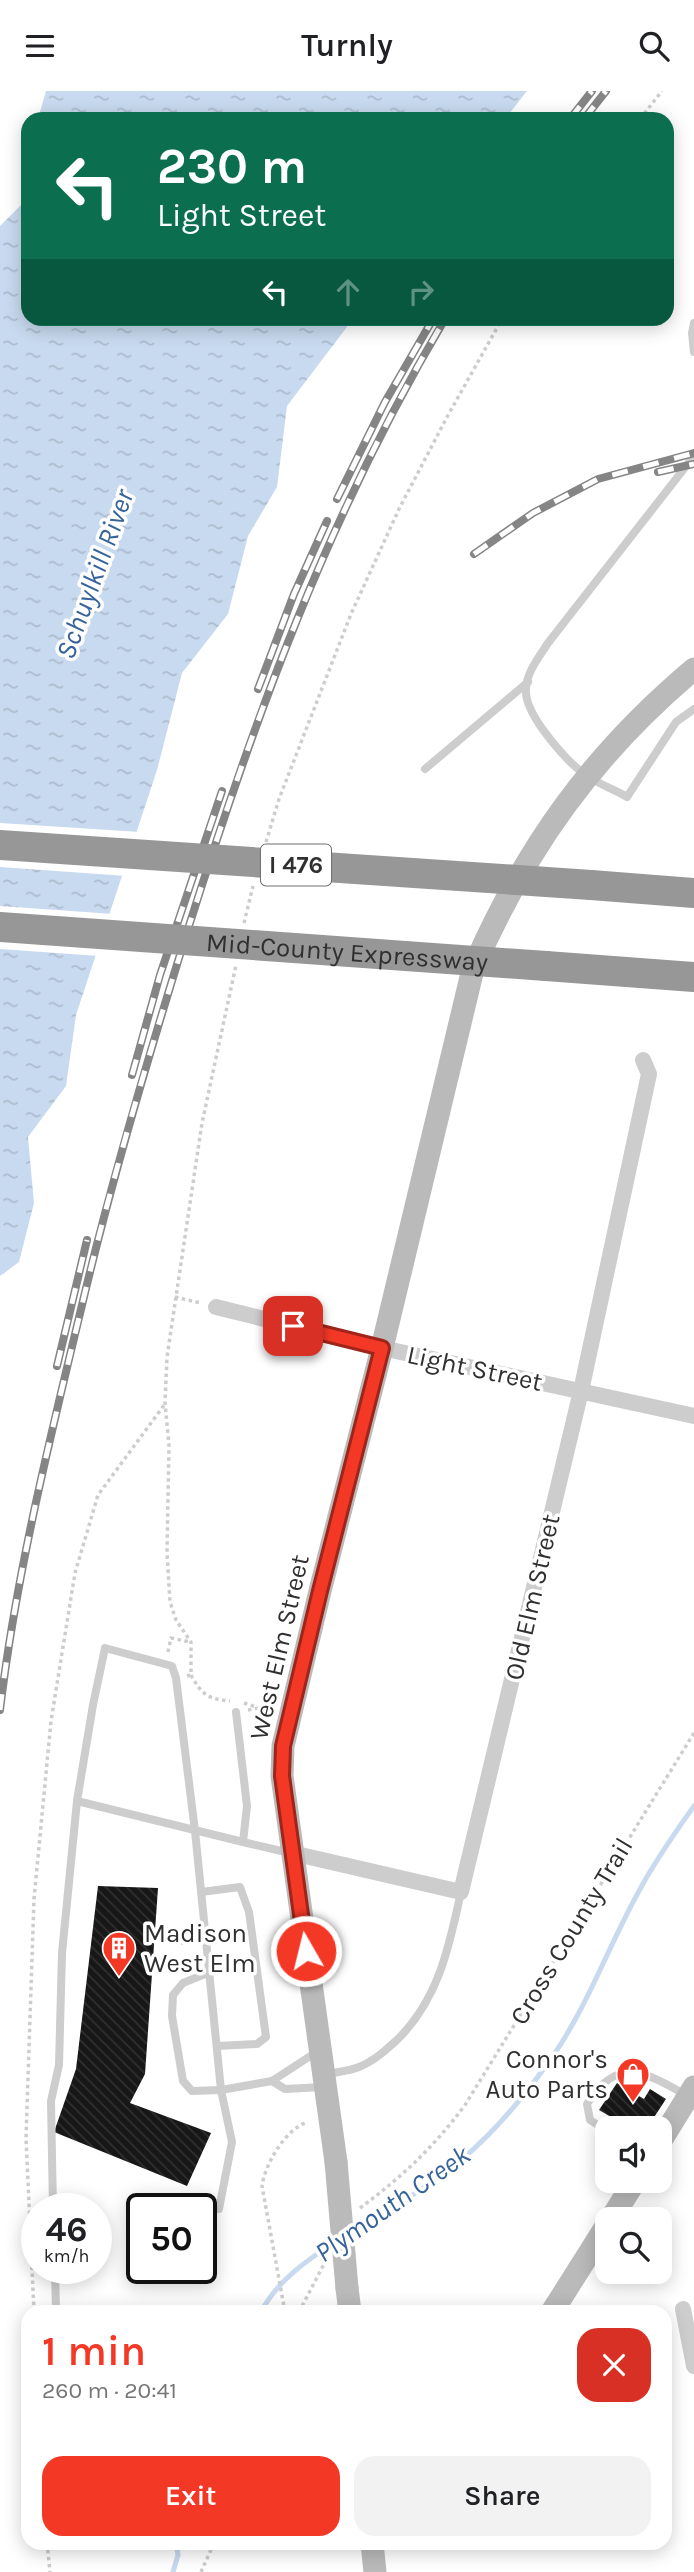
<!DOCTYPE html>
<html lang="en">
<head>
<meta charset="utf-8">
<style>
	body { margin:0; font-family:Karla,sans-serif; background:#f2f2f2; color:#202124; height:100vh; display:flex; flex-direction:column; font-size:26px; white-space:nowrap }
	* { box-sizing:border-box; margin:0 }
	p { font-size:23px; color:#757577 }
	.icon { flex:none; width:38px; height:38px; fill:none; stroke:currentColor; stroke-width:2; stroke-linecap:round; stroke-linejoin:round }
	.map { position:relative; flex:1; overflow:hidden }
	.panel { position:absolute; left:21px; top:2214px; width:651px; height:245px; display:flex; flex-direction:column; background:#fff; border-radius:21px; box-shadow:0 4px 18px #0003 }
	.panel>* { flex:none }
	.top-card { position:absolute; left:21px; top:21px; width:653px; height:214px; border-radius:21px; box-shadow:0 4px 18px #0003; background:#0b6e4f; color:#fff; overflow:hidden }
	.buttons { position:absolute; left:595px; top:2025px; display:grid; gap:14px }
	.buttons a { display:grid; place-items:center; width:77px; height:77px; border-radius:14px; background:#fff; box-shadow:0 4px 18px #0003; font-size:35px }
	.speed { position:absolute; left:21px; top:2102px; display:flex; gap:14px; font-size:35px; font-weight:700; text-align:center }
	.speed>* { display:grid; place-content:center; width:91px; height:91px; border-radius:50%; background:#fff; box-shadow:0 4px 18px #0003; line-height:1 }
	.speed small { font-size:18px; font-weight:400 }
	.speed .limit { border:4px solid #111; border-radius:10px; background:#fff; color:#111 }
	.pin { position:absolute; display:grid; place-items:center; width:60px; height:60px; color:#fff; margin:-30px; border-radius:14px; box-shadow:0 4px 10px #0006 }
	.me { position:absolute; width:77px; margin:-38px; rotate:352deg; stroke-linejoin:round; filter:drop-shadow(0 0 5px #0008) }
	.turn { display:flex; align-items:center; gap:24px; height:147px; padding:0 21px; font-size:32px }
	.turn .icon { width:91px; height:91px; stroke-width:2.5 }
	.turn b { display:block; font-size:49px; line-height:60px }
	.lanes { display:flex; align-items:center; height:66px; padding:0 21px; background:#0003; justify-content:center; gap:35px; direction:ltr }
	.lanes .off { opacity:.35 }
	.round { display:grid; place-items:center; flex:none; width:74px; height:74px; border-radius:21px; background:#f2f2f2 }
	.headline { display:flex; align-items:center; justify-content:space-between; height:119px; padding:0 21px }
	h1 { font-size:42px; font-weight:600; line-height:52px; color:#f43826 }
	.cta { display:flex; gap:14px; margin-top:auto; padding:14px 21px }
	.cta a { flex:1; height:80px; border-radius:21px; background:#f43826; color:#fff; font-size:28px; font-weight:600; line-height:80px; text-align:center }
	.cta a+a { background:#f2f2f2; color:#202124 }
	header { display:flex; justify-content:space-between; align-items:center; height:91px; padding:0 21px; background:#fff; font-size:32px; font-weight:600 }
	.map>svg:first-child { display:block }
</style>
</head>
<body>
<header><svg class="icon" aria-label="menu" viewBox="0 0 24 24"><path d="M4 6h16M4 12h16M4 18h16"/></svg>Turnly<svg class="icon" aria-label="search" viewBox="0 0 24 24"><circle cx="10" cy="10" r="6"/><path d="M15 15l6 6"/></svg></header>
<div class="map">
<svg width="694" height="2481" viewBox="0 0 694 2481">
	<defs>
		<pattern id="water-ripples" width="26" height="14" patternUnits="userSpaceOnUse" patternTransform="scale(1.75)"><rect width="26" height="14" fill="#c8daef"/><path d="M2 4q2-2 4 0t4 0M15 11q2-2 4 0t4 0" fill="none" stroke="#acbbcd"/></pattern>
		<pattern id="building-back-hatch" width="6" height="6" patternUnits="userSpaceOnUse" patternTransform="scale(1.75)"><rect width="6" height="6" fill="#171717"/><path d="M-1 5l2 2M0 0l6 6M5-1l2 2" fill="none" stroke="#303030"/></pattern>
	</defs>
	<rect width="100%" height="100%" fill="#fff"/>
	<g fill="url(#water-ripples)">
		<path d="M46 0H527L505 28H38Z"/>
		<path d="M28 80V228H353L287 315 277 396 248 445 228 523 182 582 157 679 76 924 66 995 28 1046 34 1112 19 1171 0 1185V135L21 114Z"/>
	</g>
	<g fill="#fff">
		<path d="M0 732 140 741 126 785 0 776Z"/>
		<path d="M0 815 113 823 99 865 0 858Z"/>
	</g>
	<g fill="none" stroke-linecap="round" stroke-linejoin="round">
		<g stroke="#c8daef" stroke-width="5">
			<path d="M350 2142C388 2120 427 2097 461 2069 496 2040 527 2002 553 1965 588 1914 609 1854 639 1800 655 1770 674 1743 694 1715"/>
			<path d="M261 2221C277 2190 307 2169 335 2151"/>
			<path d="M173 2481 178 2464 176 2452"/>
		</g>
	</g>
	<g fill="url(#building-back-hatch)">
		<path d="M98 1795 158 1797 145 1983 130 2012 211 2042 187 2095 54 2041 76 1978Z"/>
		<path d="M617 1992 644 2008 650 1998 666 2008 647 2037H630L599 2019Z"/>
	</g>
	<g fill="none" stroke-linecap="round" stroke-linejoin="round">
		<g stroke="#cdcdcd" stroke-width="3.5" stroke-dasharray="3.5 3.5" stroke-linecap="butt">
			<path d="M640 28 662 0"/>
			<path d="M266 751 279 708 351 523 399 418 447 326 502 228"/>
			<path d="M244 832 253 795"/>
			<path d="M175 1206 201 1212"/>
			<path d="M168 1561 171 1547 190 1551"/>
			<path d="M191 1584C202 1604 208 1608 230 1610"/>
			<path d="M187 1585 191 1584V1551L176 1529 170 1511 167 1461 169 1354 165 1312 167 1266 202 1032 236 874"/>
			<path d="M244 1612 259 1617 268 1629"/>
			<path d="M248 1619 259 1617"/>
			<path d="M180 1841 195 1839"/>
			<path d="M181 1852 196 1850"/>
			<path d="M360 2117C402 2086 434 2056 465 2014L694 1642"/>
			<path d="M34 2221 26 2047 34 1808 51 1630 75 1482 98 1404 165 1313"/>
			<path d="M285 2221 262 2095C265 2073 286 2037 308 2031"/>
			<path d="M299 2221 324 2173"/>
			<path d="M47 2452 50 2481"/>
			<path d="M201 2481 214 2452"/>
		</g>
		<g stroke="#cdcdcd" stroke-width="8">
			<path d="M694 232 692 242 694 261"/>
			<path d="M694 365 548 552C539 566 525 583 526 601 526 625 569 674 589 686 601 694 615 699 627 706L676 631 694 618"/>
			<path d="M425 678 528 591"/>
			<path d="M236 1621 247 1715 243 1751 290 1762"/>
			<path d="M77 1710 243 1751"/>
			<path d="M201 1801 240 1796 249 1821 266 1946 257 1953 217 1955"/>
			<path d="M210 1881 183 1892 173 1904 172 1925 183 1990 192 2000 221 1999 272 1990 318 1960"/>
			<path d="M327 1983C337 1981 349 1980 359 1976 374 1970 386 1959 398 1948 439 1907 449 1856 461 1801"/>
			<path d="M272 1990 285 1998 323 1996"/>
			<path d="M607 2040 590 2029 587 2013C617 1965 644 1980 686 2004"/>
			<path d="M53 2118 51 2010 59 1974 62 1862 77 1710 93 1614 105 1557 172 1575 176 1587 195 1740 221 1999 232 2051 219 2118"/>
			<path d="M55 2177 56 2221"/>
		</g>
		<g stroke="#cdcdcd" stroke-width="16">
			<path d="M216 1216 382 1257 694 1325"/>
			<path d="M292 1762 461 1801 581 1300 649 983 643 969"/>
			<path d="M683 2218 694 2275"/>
		</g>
		<g stroke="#bababa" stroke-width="23">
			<path d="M660 2051 694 1996"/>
			<path d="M336 2071 282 1685 283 1655 320 1500 382 1257 473 878C526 756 592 664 694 578"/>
			<path d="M611 2128 635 2090"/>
			<path d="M347 2197 350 2221"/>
			<path d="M552 2221 607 2134"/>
			<path d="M372 2452 375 2481"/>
		</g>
		<g stroke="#979797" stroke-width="30">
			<path d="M591 794 694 802"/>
			<path d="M546 875 694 886"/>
		</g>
		<defs>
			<g id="rail">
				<path d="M570 28 592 0"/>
				<path d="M584 28 606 0"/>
				<path d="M658 381 694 373"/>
				<path d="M337 408 385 311 433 228"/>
				<path d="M474 463 533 422 598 388 694 362"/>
				<path d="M258 598 294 503 327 430"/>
				<path d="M132 984 160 884 222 700"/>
				<path d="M57 1275 87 1149"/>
				<path d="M0 1619C16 1483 50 1348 82 1214 112 1087 149 963 188 838 256 622 329 423 445 228"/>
			</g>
		</defs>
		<use href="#rail" stroke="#858585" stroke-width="8"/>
		<use href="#rail" stroke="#fff" stroke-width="5" stroke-dasharray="16" stroke-linecap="butt"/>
		<path stroke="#bababa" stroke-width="23" d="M336 2071 347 2197"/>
		<g stroke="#979797" stroke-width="30">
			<path d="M0 754 591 794"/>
			<path id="s1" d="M0 836 546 875"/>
		</g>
	</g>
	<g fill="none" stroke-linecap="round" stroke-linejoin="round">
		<defs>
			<path id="route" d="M293 1235 382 1257 320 1500 283 1655 282 1685 306 1860"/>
		</defs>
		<use href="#route" stroke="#9f2419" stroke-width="18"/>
		<use href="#route" stroke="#f43826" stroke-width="12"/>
	</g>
	<defs>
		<symbol id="building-pin" viewBox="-11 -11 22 30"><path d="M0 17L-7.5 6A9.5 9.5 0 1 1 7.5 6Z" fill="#f43826" stroke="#fff"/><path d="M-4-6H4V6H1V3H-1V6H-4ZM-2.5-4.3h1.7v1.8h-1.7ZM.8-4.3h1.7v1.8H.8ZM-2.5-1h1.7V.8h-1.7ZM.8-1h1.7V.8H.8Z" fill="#fff"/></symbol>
		<symbol id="shop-pin" viewBox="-11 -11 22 30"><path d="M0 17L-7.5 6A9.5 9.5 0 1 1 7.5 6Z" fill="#f43826" stroke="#fff"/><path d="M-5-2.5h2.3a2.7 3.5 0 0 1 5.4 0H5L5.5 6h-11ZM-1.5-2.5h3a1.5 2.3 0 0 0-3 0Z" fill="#fff"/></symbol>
	</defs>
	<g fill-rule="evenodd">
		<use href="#building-pin" x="100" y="1838" width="38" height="52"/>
		<use href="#shop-pin" x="614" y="1964" width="38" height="52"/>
	</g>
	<g text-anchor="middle" stroke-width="7" stroke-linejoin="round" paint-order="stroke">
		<rect fill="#fff" stroke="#6e6e6e" stroke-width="2" x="261" y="753.5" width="70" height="41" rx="5"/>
		<g font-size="24" font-weight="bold" fill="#303030">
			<text x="296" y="782">I 476</text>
		</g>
		<g font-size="26" fill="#303030" stroke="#fff">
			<text dy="9" stroke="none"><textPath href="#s1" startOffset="348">Mid-County Expressway</textPath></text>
			<text transform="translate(475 1277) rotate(12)" y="9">Light Street</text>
			<text transform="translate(532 1506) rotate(-77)" y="9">Old Elm Street</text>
			<text transform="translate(279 1556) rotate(-77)" y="9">West Elm Street</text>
			<text transform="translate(571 1840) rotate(-59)" y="9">Cross County Trail</text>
		</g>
		<g font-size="26" fill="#303030" stroke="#fff" text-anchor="start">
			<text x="144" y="1851">Madison<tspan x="144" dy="30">West Elm</tspan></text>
			<text x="608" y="1977" text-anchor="end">Connor's<tspan x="608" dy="30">Auto Parts</tspan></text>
		</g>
		<g font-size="28" font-style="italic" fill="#36649a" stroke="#fff">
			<text transform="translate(94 483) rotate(-70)" y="10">Schuylkill River</text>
			<text transform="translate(392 2112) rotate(-35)" y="10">Plymouth Creek</text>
		</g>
	</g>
</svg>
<div class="buttons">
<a><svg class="icon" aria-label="sound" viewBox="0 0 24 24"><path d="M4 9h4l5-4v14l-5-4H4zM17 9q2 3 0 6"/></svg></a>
<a><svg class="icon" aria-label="search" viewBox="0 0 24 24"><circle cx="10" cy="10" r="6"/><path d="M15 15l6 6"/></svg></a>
</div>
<div class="speed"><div>46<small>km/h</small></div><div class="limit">50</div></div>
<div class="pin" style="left:293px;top:1235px;background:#d93025"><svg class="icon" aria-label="arrive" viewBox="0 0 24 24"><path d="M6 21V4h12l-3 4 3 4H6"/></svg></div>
<svg class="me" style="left:306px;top:1860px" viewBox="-20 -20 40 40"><circle r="17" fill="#f43826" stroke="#fff" stroke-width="3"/><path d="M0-11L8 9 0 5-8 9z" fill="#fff"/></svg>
<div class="top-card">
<div class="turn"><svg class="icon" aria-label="left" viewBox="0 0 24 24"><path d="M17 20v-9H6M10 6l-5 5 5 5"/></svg><div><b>230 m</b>Light Street</div></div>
<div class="lanes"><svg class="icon" aria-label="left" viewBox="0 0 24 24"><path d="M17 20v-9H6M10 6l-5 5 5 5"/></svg><svg class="icon off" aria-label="ahead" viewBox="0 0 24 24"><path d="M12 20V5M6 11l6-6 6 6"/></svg><svg class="icon off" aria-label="right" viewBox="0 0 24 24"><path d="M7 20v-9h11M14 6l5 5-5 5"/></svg></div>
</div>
<section class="panel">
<div class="headline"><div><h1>1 min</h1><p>260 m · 20:41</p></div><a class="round" style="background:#d93025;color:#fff"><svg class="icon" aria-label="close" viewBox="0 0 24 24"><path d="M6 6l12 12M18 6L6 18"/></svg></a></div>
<div class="cta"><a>Exit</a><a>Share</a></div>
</section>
</div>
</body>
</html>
